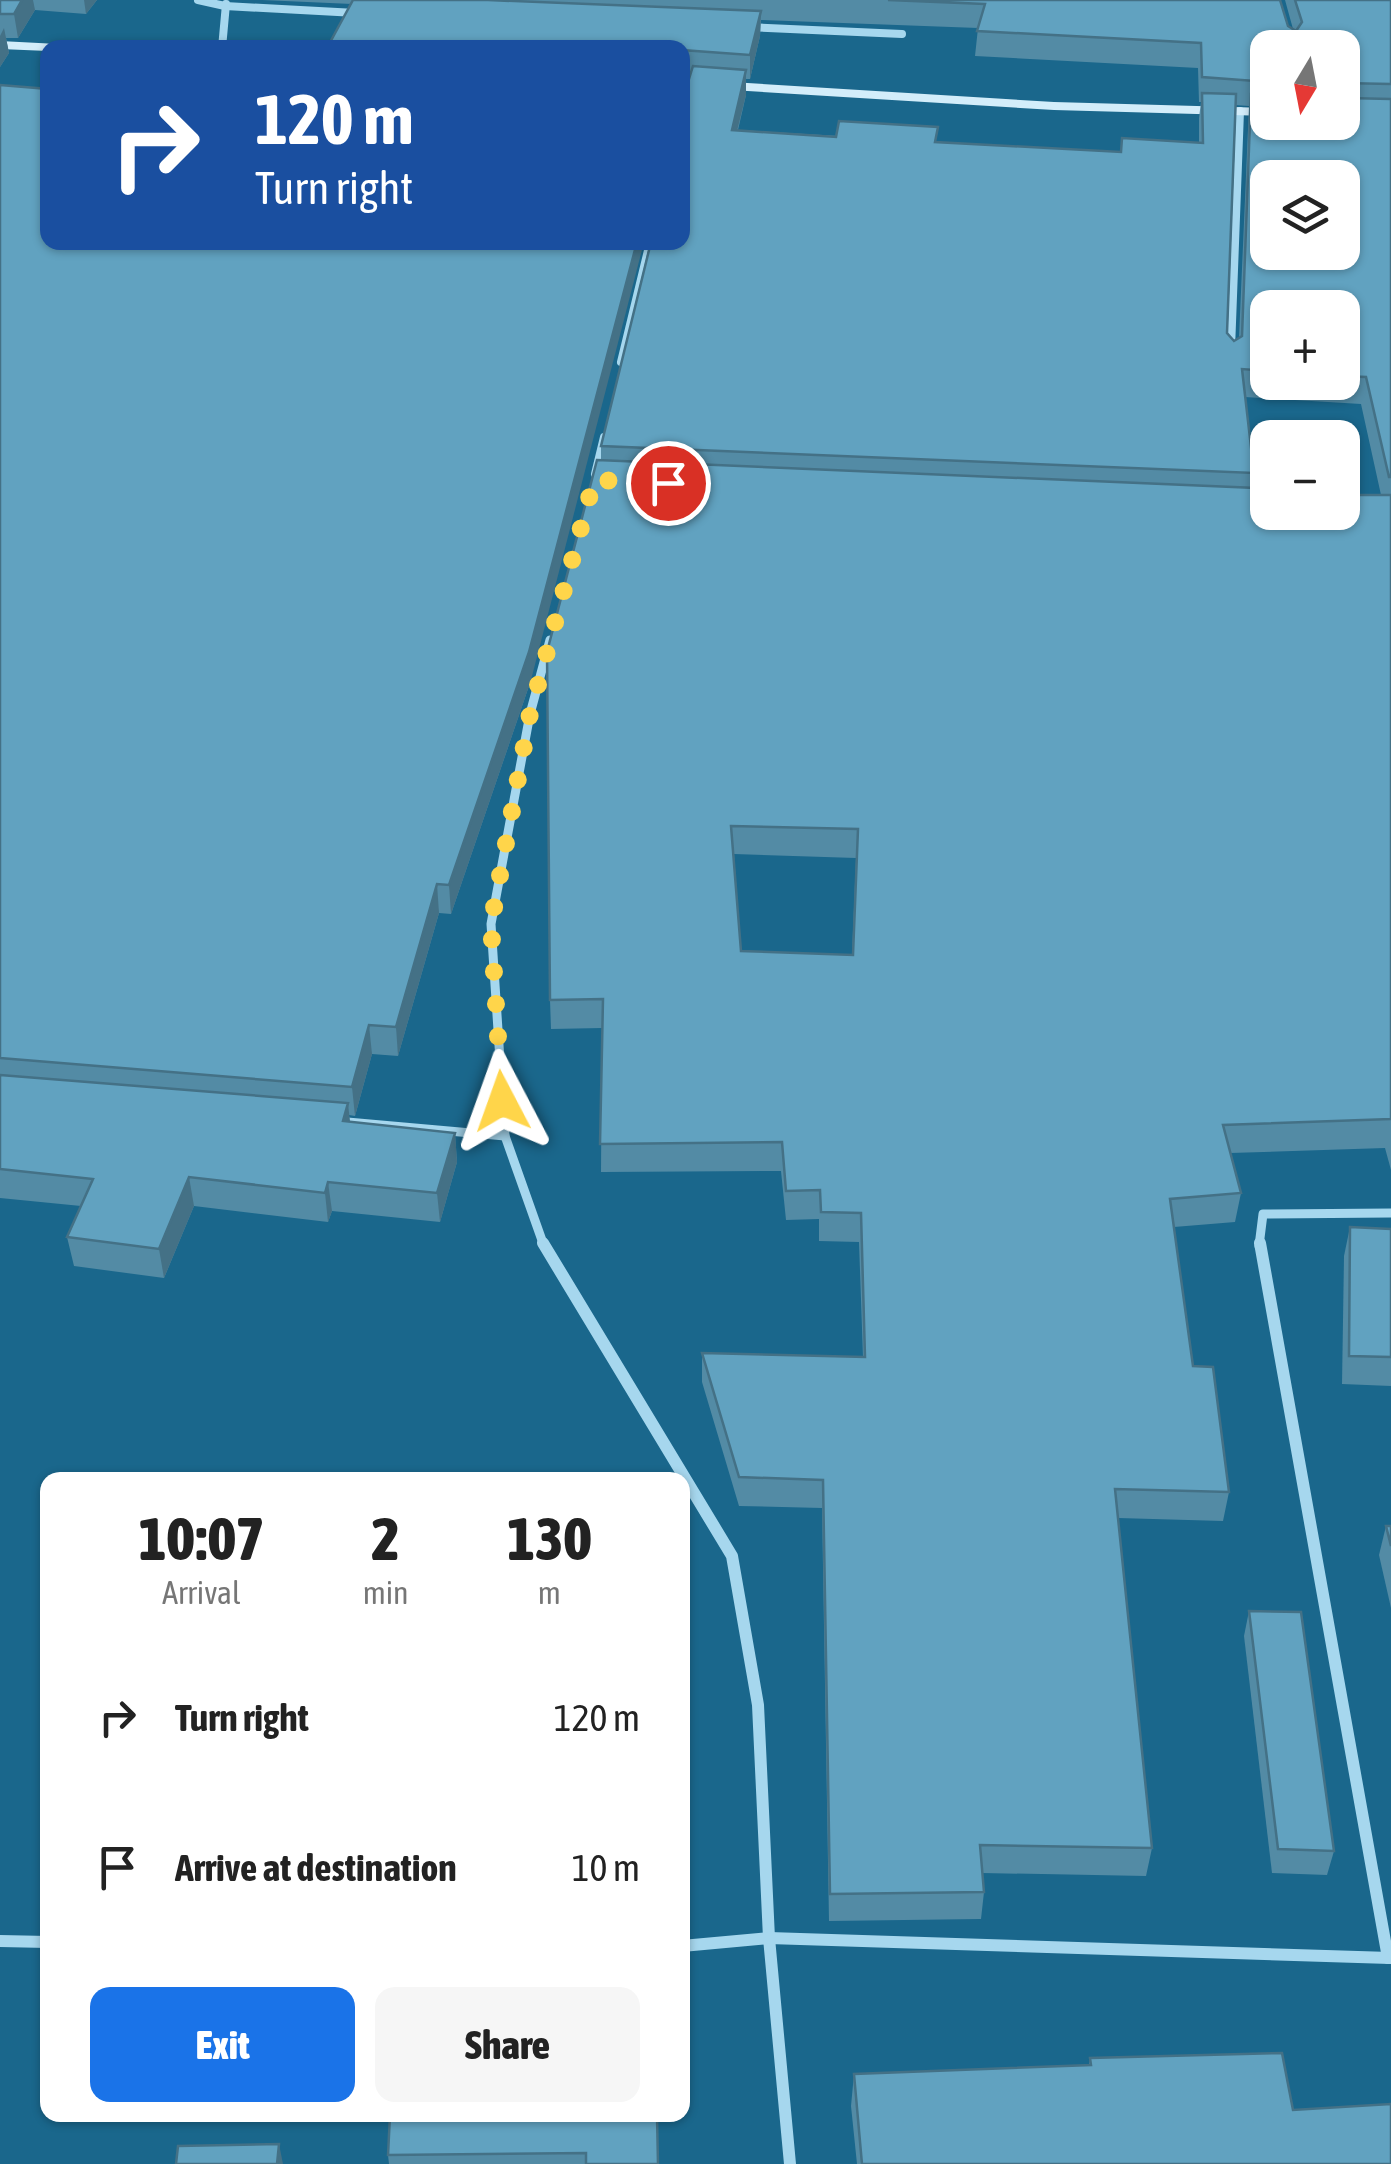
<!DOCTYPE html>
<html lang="en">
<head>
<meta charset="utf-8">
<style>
	body { margin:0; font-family:"Asap Condensed",sans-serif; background:#f6f6f6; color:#222; height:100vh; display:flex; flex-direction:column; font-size:38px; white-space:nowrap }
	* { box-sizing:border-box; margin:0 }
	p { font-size:32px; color:#767676 }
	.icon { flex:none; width:55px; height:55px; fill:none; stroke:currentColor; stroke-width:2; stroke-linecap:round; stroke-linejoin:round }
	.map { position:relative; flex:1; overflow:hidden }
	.drawer { position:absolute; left:40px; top:1472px; width:650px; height:650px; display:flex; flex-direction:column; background:#fff; border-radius:20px; box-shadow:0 2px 8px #0004 }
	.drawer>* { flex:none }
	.top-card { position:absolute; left:40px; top:40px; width:650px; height:210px; border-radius:20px; box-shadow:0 2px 8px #0004; background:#1a4fa0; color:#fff; overflow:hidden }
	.needle { width:65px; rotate:190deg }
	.controls { position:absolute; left:1250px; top:30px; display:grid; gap:20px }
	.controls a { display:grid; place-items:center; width:110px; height:110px; border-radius:20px; background:#fff; box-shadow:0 2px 8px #0004; font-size:50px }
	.pin { position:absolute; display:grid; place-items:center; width:85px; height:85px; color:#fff; margin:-42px; border:5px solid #fff; border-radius:50%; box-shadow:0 2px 10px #0007 }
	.me { position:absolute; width:110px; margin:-55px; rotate:356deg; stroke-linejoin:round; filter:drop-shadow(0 0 8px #0008) }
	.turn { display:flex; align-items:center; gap:35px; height:210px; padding:0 50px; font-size:45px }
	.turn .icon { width:130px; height:130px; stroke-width:2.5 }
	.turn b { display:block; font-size:70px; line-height:85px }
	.eta { display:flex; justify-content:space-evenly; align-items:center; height:170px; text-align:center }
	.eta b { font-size:60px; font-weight:800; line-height:70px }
	.action { display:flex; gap:20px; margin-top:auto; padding:20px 50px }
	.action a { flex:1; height:115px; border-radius:20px; background:#1a73e8; color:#fff; font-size:40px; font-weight:800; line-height:115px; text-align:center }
	.action a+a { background:#f6f6f6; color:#222 }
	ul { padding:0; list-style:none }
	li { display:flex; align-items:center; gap:30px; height:150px; padding:0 50px }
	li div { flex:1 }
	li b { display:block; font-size:38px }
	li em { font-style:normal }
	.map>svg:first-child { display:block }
</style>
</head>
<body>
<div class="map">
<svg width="1391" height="2164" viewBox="0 0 1391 2164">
	<rect width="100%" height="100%" fill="#1a678c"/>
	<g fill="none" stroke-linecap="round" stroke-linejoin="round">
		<g stroke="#a6d7ee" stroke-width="8">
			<path d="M198 0 225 6 356 13"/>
			<path d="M748 27 902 34"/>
			<path d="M222 48 226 4"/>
			<path d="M1231 349 1240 111"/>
			<path d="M621 362 650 242"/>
			<path d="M595 474 604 437"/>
		</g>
		<g stroke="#a6d7ee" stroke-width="9">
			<path d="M336 1121 505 1136"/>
			<path d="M544 1246 505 1136 491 924 530 714 550 640"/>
			<path d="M1259 1246 1263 1214 1391 1213"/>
		</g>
		<g stroke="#a6d7ee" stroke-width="12">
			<path d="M543 1243 732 1556 758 1705 769 1938 790 2164"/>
			<path d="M1260 1243 1388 1958"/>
			<path d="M0 1941 48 1942"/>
			<path d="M682 1946 769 1938 1390 1958"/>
		</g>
		<g fill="#d3edfa" fill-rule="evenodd">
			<path d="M0 41 58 44 64 48H48V51L0 49Z"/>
			<path d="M682 79 1054 102 1268 108V116L1054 110 682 87Z"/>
		</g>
	</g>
	<g fill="#538ba5" fill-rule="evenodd">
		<path d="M0 0H97L86 14 35 10 18 38H6L9 53 0 67Z"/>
		<path d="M262 0H1280L1288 26 1293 29 1285 0H1391V1170L1385 1148 1230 1153 1241 1193 1235 1222 1174 1227 1193 1366 1229 1492 1223 1521 1118 1518 1152 1848 1146 1876 982 1873 984 1892 981 1919 829 1921 822 1508 739 1506 702 1382V1353L863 1357 859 1242 819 1241V1219L786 1220 781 1171 601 1172 602 1028 551 1029 550 1000 601 461V446L690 76 682 75V48L352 4ZM761 20 978 28 975 56 1198 68 1199 102H1201L1199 118V143L1120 152 738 130 746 95V79H750L760 36ZM1268 48 1342 122H1268ZM1235 105 1249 106 1239 338 1234 341 1227 333ZM1268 308H1342V382H1268ZM1245 397 1361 404 1381 495 1257 494 1252 488 1254 473ZM734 854 856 858 852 955 741 951Z"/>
		<path d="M0 85 531 680 451 914 439 913 398 1056 372 1054 355 1116 349 1115 350 1122 455 1133 457 1162 440 1222 332 1211 328 1222 194 1206 164 1278 74 1266 67 1237 81 1206 0 1198Z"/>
		<path d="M1350 1227 1391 1229V1386L1342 1384 1344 1256Z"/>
		<path d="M1386 1526H1391V1608L1379 1555Z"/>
		<path d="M1249 1611 1334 1851 1327 1875 1272 1873 1244 1636Z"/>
		<path d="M1090 2058 1293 2110 1391 2164H857L851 2106 854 2074 1089 2065Z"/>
		<path d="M390 2115 658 2164H389L388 2155Z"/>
	</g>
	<g fill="#447186">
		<path d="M22 0H33L35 10 18 38 14 14Z"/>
		<path d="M84 0H97L86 14Z"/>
		<path d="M761 11 760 36 750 79V55Z"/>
		<path d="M4 28 9 53 0 67V36Z"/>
		<path d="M746 70V95L731 155 732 130Z"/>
		<path d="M637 242H644L531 680 451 914 449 885Z"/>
		<path d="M437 884 439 913 398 1056 396 1027Z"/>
		<path d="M369 1025 372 1054 355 1116 352 1087Z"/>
		<path d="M348 1103 351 1132 343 1121Z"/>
		<path d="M455 1133 457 1162 440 1222 437 1193Z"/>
		<path d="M189 1177 194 1206 164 1278 159 1249Z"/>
		<path d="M328 1182 332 1211 328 1222 325 1193Z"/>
		<path d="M279 2144 283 2164H277Z"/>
	</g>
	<g fill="#61a2c0" stroke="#447186" stroke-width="2.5" fill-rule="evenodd">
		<path d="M0 0H22L14 14H0Z"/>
		<path d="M353 0H488L761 11 750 55 682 50V48H327Z"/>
		<path d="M888 0H1280L1288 26 1296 31 1302 22 1295 0H1391V84L1343 83 1346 98 1391 99V477H1389L1366 377 1342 376V308H1268V371L1242 369 1254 473 601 446 651 242H682V85L688 82 693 66 746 70 732 130 836 137 839 121 938 127 935 142 1121 152 1122 138 1203 143 1202 93 1236 94 1227 333 1234 341 1242 336 1251 94H1268V122H1342V48H1268V82L1202 77 1201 43 977 31 985 4ZM1268 178H1342V252H1268Z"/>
		<path d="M0 85 48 89V242H637L529 652 449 885 437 884 396 1027 369 1025 352 1087 0 1058Z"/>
		<path d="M597 460 1256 488 1257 494H1268V512H1342V495H1391V1119L1223 1125 1241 1193 1170 1199 1193 1366 1213 1367 1229 1492 1115 1489 1152 1848 980 1845 984 1892 830 1894 823 1480 739 1477 702 1353 865 1357 861 1213 821 1212 820 1190 786 1191 782 1142 600 1144 603 999 550 1000 547 652ZM731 826 858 829 853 955 741 951Z"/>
		<path d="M0 1075 348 1103 343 1121 455 1133 437 1193 328 1182 325 1193 189 1177 159 1249 67 1237 93 1179 0 1169Z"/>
		<path d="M1350 1227 1391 1229V1357L1349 1356Z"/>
		<path d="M1386 1526H1391V1546Z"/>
		<path d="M1249 1611 1301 1612 1334 1851 1278 1849Z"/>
		<path d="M1282 2053 1293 2110 1391 2104V2164H862L854 2074 1091 2065 1090 2058Z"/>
		<path d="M390 2115H657L658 2164H586V2153L388 2155Z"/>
		<path d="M279 2144 277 2164H176L178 2146Z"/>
	</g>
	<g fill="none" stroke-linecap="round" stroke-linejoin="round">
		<path stroke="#ffd54a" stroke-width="18" stroke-dasharray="0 32.4" d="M502 1101 491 924 530 714 594 480 668 483"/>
	</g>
</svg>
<div class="controls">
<a><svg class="needle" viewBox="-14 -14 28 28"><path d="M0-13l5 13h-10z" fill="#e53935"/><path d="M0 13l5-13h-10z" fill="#767676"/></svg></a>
<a><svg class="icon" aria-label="layers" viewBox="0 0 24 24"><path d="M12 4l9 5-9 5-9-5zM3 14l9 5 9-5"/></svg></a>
<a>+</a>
<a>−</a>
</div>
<div class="pin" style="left:668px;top:483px;background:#d93025"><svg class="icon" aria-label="arrive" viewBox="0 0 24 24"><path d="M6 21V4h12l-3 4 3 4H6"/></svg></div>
<svg class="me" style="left:502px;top:1101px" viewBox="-20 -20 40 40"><path d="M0-17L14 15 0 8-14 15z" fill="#ffd54a" stroke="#fff" stroke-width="4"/></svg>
<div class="top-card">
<div class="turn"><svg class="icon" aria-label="right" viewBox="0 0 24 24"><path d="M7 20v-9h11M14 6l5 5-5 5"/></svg><div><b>120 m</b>Turn right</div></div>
</div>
<section class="drawer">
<div class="eta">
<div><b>10:07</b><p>Arrival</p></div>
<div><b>2</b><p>min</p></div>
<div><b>130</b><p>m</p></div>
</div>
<ul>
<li><svg class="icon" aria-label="right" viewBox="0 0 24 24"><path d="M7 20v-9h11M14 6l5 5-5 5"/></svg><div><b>Turn right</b></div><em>120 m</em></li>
<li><svg class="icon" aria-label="arrive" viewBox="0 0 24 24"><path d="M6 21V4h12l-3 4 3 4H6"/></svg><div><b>Arrive at destination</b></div><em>10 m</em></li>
</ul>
<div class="action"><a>Exit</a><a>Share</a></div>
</section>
</div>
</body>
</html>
